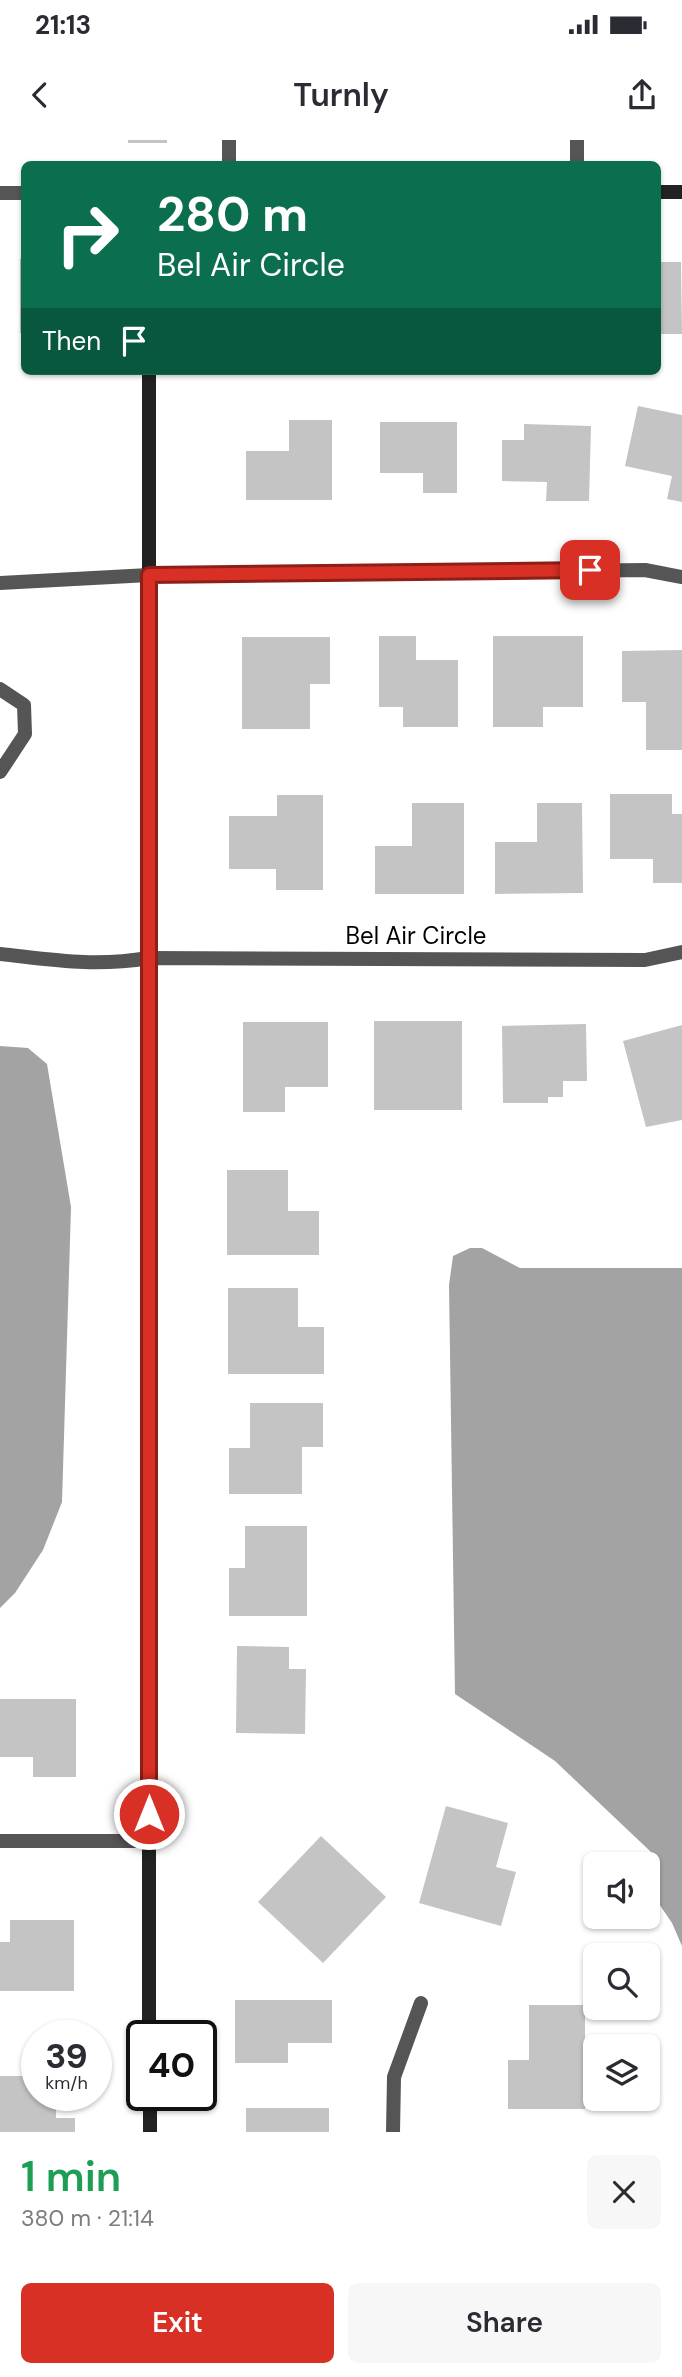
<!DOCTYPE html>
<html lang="en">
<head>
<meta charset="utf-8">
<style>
	body { margin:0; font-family:"DM Sans",sans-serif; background:#f7f7f7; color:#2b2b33; height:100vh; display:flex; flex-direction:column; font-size:26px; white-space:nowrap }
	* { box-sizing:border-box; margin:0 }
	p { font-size:23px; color:#7c7c81 }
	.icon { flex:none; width:38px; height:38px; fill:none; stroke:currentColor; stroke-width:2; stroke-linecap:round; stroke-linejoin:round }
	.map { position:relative; height:1992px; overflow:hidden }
	.side { display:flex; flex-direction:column; background:#fff; flex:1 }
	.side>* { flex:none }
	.hud { position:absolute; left:21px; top:21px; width:640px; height:214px; border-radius:10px; box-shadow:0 2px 5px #0004; background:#0b6e4f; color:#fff; overflow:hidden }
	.controls { position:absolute; left:583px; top:1712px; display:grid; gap:14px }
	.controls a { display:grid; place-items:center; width:77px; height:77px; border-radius:10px; background:#fff; box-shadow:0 2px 5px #0004; font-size:35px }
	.speed { position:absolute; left:21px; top:1880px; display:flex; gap:14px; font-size:35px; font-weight:700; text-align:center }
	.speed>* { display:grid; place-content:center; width:91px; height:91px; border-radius:50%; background:#fff; box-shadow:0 2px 5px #0004; line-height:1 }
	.speed small { font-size:18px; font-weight:400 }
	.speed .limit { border:4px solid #111; border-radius:10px; background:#fff; color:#111 }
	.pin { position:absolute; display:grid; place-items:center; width:60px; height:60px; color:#fff; margin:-30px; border-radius:14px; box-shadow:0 4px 10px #0006 }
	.me { position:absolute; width:77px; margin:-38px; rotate:0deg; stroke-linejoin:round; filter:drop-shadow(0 0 5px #0008) }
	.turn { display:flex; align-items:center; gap:24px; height:147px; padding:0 21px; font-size:32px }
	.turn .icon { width:91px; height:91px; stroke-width:2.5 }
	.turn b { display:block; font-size:49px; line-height:60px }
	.then { display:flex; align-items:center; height:66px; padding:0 21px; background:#0003; gap:14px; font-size:26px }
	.round { display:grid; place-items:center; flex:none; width:74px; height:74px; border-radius:10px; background:#f7f7f7 }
	.head { display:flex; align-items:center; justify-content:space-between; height:119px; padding:0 21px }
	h1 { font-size:42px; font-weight:600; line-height:52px; color:#1e9e55 }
	.button { display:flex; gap:14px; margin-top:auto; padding:14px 21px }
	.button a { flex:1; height:80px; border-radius:10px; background:#d93025; color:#fff; font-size:28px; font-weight:600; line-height:80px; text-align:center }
	.button a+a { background:#f7f7f7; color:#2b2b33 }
	.status { display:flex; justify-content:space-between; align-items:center; height:49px; padding:0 35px; background:#fff; direction:ltr }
	.status svg { height:19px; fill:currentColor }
	header { display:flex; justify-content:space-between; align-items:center; height:91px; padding:0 21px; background:#fff; font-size:32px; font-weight:600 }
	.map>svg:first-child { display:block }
</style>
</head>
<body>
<div class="status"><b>21:13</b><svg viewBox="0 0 49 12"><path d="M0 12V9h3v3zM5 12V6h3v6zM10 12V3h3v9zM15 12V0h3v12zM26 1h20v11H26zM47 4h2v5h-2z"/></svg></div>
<header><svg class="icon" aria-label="back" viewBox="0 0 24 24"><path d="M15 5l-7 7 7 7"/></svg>Turnly<svg class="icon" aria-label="share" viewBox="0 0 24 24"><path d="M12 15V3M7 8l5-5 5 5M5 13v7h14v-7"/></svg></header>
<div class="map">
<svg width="682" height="1992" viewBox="0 0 682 1992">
	<rect width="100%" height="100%" fill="#fff"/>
	<g fill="#a3a3a3">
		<path d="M0 906 28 908 47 924 71 1067 62 1362 43 1410 15 1453 0 1468Z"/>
		<path d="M470 1108H482L520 1128H682V1806L672 1783 655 1758 659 1737 651 1712 555 1621 455 1554 449 1145 453 1116Z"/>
	</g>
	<g fill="#c4c4c4">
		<rect x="128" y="0" width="39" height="3"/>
		<rect x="20" y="119" width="4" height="74"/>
		<path d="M658 122H681L682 194H658Z"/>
		<path d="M638 266 682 275V362L667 359 672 336 625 326Z"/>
		<path d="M289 280H332V360H246V311H289Z"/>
		<path d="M380 282H457V353H423V333H380Z"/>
		<path d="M524 284 591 286 589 361H546L547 342 502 341V300H524Z"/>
		<path d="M379 496H416V520H458V587H403V567H379Z"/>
		<path d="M493 496H583V567H543V587H493Z"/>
		<path d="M242 497H330V544H310V589H242Z"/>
		<path d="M682 510V610H646V562H622V511Z"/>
		<path d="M610 654H672V674H682V743H653V719H610Z"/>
		<path d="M277 655H323V750H276V729H229V676H277Z"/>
		<path d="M412 663H464V754H375V706H412Z"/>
		<path d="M537 663H582L583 753 495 754V702H537Z"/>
		<rect x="374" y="881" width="88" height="89"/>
		<path d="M243 882H328V947H285V972H243Z"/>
		<path d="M586 884 587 941H563V957H548V963H503L502 886Z"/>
		<path d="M682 885V980L646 987 623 901Z"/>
		<path d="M227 1030H288V1071H319V1115H227Z"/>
		<path d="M228 1148H298V1187H324V1234H228Z"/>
		<path d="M250 1263H323V1307H302V1354H229V1308H250Z"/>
		<path d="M245 1386H307V1476H229V1428H245Z"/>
		<path d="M237 1506 289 1507V1529H306L305 1594 236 1593Z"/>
		<path d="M0 1559H76V1637H33V1617H0Z"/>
		<path d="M446 1666 508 1683 496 1727 516 1732 501 1786 419 1763Z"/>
		<path d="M321 1696 386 1757 323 1823 258 1762Z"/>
		<path d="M10 1780H74V1851H0V1802H10Z"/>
		<path d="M235 1860H332V1903H288V1923H235Z"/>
		<path d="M529 1865H585V1969H508V1920H529Z"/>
		<path d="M0 1936H37V1955H56V1978H75V1992H0Z"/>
		<rect x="246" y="1968" width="83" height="24"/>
	</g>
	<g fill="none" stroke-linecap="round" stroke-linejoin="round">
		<g stroke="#555" stroke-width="14">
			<path d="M0 443 149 435"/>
			<path d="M0 549 24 565 25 594 0 632"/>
		</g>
		<g stroke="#555" stroke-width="14">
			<path d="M229 24V0"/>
			<path d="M577 24V0"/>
			<path d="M0 53H24"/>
			<path d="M149 435 645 430 682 437"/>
			<path d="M0 814C55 820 93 827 149 818L645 820 682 812"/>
			<path d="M0 1701H149"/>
			<path d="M393 1992 394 1937 421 1863"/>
		</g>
		<g stroke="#222" stroke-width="14">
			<path d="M658 52H682"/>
			<path d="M149 231V1895"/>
			<path d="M150 1955V1992"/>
		</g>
	</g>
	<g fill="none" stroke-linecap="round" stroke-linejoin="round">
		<defs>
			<path id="route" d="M149 1674V435L590 430"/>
		</defs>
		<use href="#route" stroke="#8d1f18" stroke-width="18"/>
		<use href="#route" stroke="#d93025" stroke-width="12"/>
	</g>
	<g text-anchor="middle" stroke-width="7" stroke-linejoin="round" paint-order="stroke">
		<g font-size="24" fill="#000" stroke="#fff">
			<text x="416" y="804">Bel Air Circle</text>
		</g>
	</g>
</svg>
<div class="controls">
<a><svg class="icon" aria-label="sound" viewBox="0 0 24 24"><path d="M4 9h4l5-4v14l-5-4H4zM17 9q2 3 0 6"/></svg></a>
<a><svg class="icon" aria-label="search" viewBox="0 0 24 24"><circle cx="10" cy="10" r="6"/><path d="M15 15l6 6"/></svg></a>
<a><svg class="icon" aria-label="layers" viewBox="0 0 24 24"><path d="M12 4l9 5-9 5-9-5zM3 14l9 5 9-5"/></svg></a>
</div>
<div class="speed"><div>39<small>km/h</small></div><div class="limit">40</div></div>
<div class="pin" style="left:590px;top:430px;background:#d93025"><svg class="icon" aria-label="arrive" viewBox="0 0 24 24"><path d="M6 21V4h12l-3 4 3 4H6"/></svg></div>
<svg class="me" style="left:149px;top:1674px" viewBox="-20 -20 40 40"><circle r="17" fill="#d93025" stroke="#fff" stroke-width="3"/><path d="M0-11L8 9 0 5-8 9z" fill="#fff"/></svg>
<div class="hud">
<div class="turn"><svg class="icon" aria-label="right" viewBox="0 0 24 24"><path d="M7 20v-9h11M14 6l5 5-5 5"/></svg><div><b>280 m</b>Bel Air Circle</div></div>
<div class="then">Then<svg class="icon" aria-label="arrive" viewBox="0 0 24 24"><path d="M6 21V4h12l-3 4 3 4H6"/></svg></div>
</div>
</div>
<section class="side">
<div class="head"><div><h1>1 min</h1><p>380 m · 21:14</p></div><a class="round"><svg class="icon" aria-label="close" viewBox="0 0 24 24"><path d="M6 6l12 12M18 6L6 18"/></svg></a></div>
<div class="button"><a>Exit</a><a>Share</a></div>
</section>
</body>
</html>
